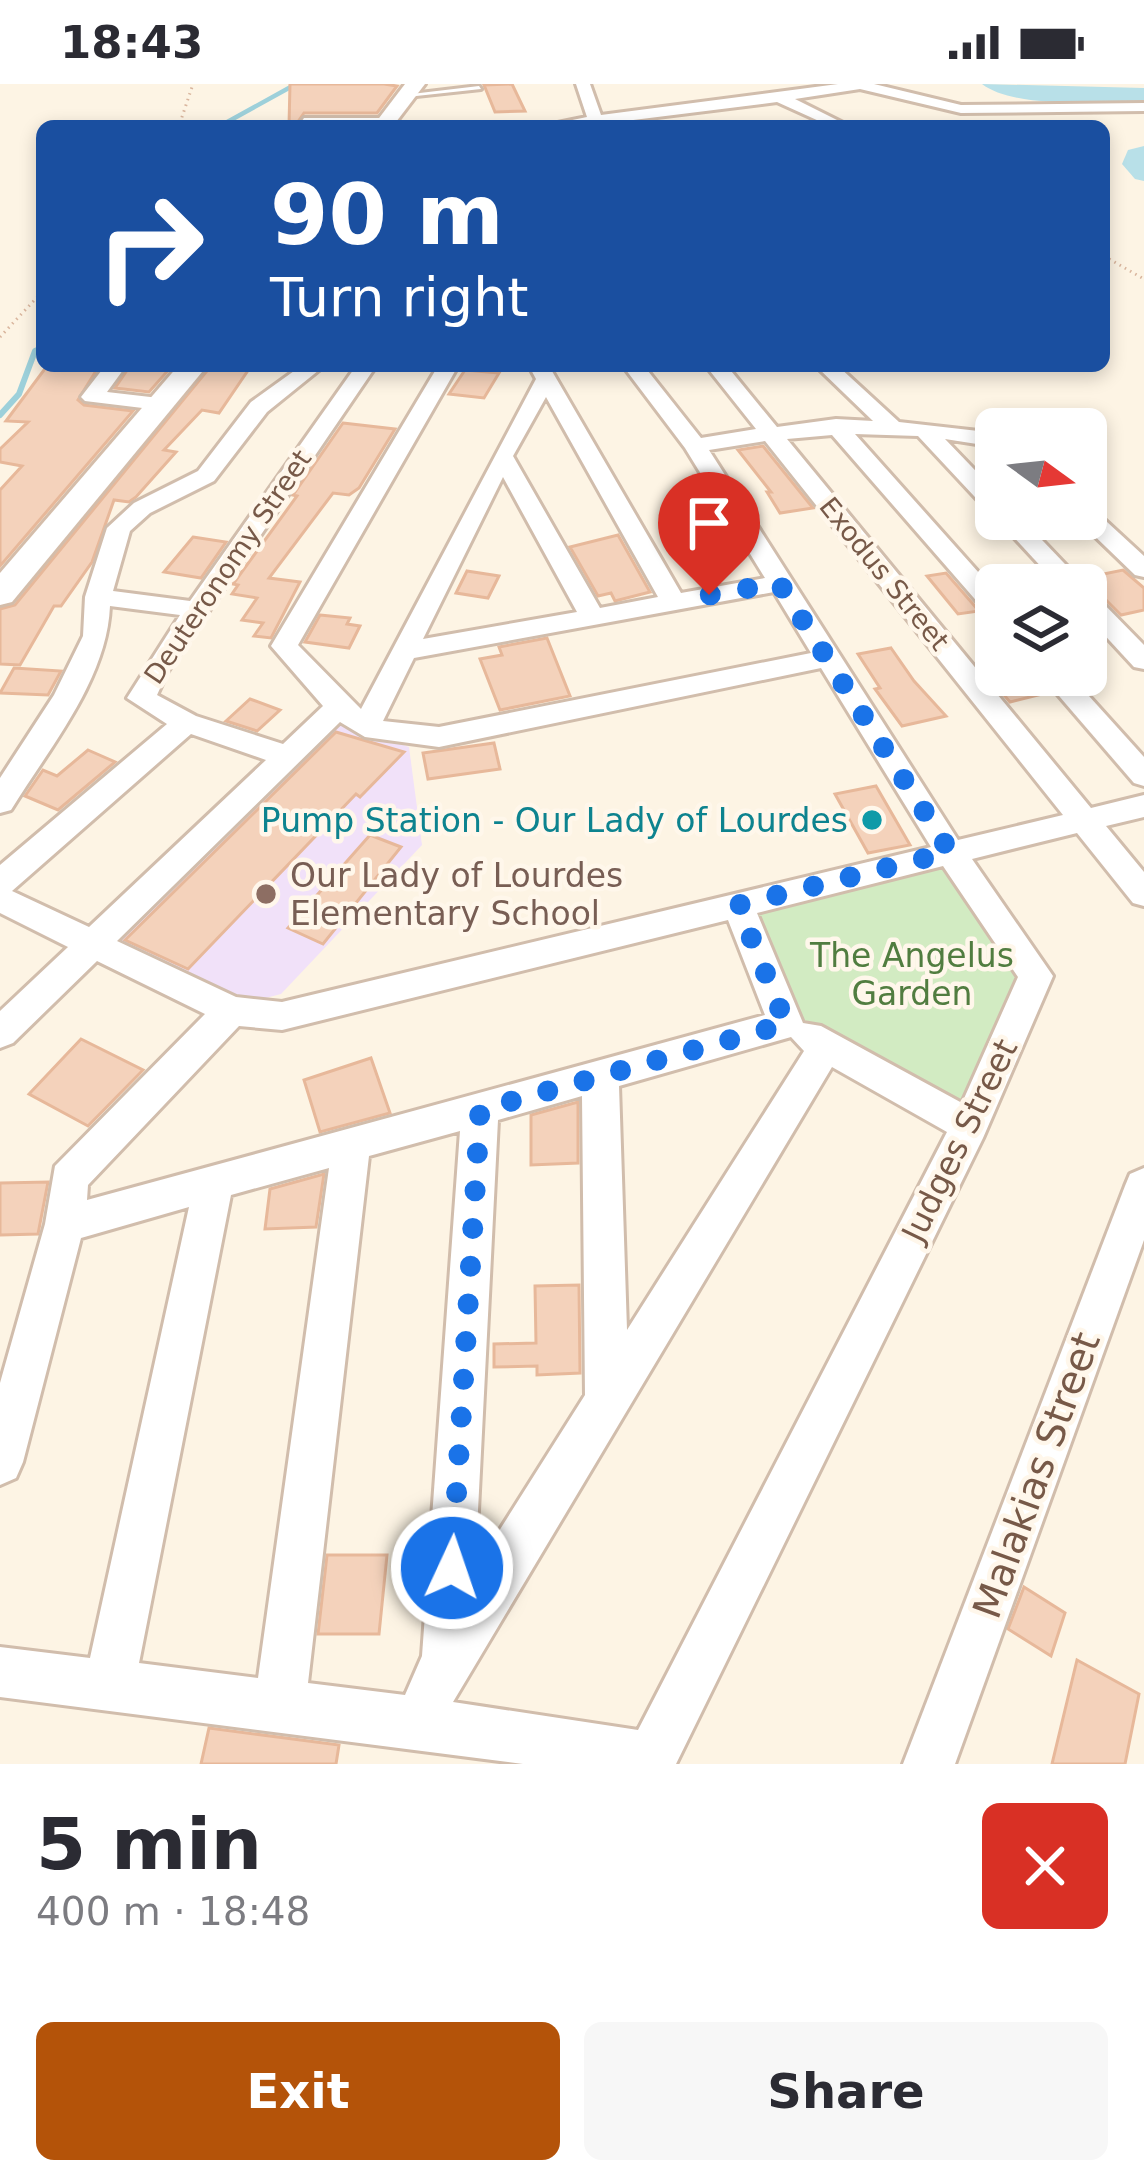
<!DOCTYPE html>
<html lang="en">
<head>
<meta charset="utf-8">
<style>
	body { margin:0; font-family:"DejaVu Sans",sans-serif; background:#f7f7f7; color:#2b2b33; height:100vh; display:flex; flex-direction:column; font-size:45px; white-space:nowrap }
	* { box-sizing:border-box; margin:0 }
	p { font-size:39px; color:#7c7c81 }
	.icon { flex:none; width:66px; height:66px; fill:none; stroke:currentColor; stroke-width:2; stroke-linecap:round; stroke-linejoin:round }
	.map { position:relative; height:1680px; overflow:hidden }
	.sheet { display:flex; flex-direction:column; background:#fff; flex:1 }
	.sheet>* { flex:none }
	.top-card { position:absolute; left:36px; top:36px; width:1074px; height:252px; border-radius:18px; box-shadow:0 6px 18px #0003; background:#1a4fa0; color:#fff; overflow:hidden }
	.needle { width:78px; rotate:105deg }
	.tools { position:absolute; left:975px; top:324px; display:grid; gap:24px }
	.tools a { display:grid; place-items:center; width:132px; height:132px; border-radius:18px; background:#fff; box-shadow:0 6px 18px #0003; font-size:60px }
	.pin { position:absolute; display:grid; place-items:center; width:102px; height:102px; color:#fff; margin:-123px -51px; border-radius:50% 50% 50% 0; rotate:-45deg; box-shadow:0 0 12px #0007 }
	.pin .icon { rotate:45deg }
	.me { position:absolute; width:132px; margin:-66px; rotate:3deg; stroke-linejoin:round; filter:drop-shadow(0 0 9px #0008) }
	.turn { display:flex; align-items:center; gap:42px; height:252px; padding:0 36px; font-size:54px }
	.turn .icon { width:156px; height:156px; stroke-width:2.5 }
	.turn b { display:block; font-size:84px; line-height:102px }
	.round { display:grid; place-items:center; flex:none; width:126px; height:126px; border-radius:18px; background:#f7f7f7 }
	.overview { display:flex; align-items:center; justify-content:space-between; height:204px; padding:0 36px }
	h1 { font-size:72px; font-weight:800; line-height:90px }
	.cta { display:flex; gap:24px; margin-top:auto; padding:24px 36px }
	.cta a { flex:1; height:138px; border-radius:18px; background:#b45309; color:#fff; font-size:48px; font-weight:800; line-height:138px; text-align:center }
	.cta a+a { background:#f7f7f7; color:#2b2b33 }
	.status { display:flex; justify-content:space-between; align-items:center; height:84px; padding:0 60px; background:#fff; direction:ltr }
	.status svg { height:33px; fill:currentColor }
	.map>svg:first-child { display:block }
</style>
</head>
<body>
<div class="status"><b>18:43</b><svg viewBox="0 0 49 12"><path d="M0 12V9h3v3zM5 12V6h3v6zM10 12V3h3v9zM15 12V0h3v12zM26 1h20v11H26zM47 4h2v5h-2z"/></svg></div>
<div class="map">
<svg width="1144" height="1680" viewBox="0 0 1144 1680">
	<rect width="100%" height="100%" fill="#fdf4e4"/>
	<path fill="#f1e1f9" d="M336 638 409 663 422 761 281 910 239 921 106 859Z"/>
	<path fill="#d2ebc2" d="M955 776 1032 893 967 1036 795 939 742 832Z"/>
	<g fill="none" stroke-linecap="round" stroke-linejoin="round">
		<path stroke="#9dd0da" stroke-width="4.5" d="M220 42 296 0"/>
		<path stroke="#9dd0da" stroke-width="6" d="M0 331 19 310 35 267 42 264"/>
		<g fill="#b8e0e8" fill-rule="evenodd">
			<path d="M982 0 1144 4V18C1103 18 1014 25 982 0Z"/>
			<path d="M1144 62V97L1135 95 1122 80 1128 66Z"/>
		</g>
	</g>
	<g fill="#f4d2bb" stroke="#e7b89a" stroke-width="3">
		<path d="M290 0H384L397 2 377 29H304L295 42H289Z"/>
		<path d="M512 0 525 27 495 28 484 1Z"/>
		<path d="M47 282H99L78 316 84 321 133 327 0 482V406L22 382 0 378V365L28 338 6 337Z"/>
		<path d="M130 282H172L149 308 115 304Z"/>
		<path d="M211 282H251L219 329 202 326 164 366 176 368 136 413 129 418 114 416 92 478 61 522H54L20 581 0 580V525L15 521Z"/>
		<path d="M465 286 499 289 484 314 449 310Z"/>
		<path d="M343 339 395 345 359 404 349 411 333 409 269 494 300 498 271 554 254 552 263 539 242 536 257 514 232 510 238 501 233 500 297 412 293 411Z"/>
		<path d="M763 362 813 424 780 429 767 408H771L738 366Z"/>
		<path d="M618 451 650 508 615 517 611 509 598 512 570 463Z"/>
		<path d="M193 453 226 458 201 494 164 488Z"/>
		<path d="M1123 486 1144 504V526L1121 531 1084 494Z"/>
		<path d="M467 487 499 492 488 514 456 509Z"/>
		<path d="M946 489 979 527 958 530 927 492Z"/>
		<path d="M320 531 350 534 347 540 360 542 349 564 305 558Z"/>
		<path d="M547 554 570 612 500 626 480 575 502 571 499 563Z"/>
		<path d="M891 564 914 597 946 632 902 642 875 605 880 604 858 570Z"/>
		<path d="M14 584 61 587 48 611 0 609Z"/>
		<path d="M987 591H1037L1050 608 1010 618Z"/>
		<path d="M250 615 280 626 257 647 226 637Z"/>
		<path d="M336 648 404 668 360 713 356 710 188 885 125 856Z"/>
		<path d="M494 659 500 685 428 695 423 669Z"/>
		<path d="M88 666 115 678 58 726 25 712 43 686 57 692Z"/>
		<path d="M876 702 910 761 868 769 835 710Z"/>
		<path d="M370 751 401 763 323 860 288 844Z"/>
		<path d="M81 955 143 986 88 1042 29 1010Z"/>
		<path d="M371 974 390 1029 320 1048 304 996Z"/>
		<path d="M578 1018V1079L531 1081V1031Z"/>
		<path d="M324 1090 316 1143 265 1145 270 1105Z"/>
		<path d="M48 1098 38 1150 0 1151V1099Z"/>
		<path d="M579 1201 580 1289 537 1291V1282L494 1283V1260L536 1259 535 1202Z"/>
		<path d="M327 1471H387L379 1550H318Z"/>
		<path d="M1024 1503 1065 1529 1051 1572 1008 1545Z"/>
		<path d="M1077 1576 1139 1610 1125 1680H1052Z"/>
		<path d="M209 1644 339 1661 336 1680H201Z"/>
	</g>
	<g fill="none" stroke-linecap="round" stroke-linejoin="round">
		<defs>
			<path id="lane" d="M479 2 481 5 407 13 403 11Z"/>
			<g id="street">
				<path d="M576 0H590L601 31 838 0H874L961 21 1144 19V27L961 29 860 5 795 15 849 42H830L777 18 585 42H543L587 33Z"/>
				<path d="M304 34H386L393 38 388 42 299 41Z"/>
				<path d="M105 282H126L107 308 159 314 170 320 159 326 85 317 81 313Z"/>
				<path d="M301 282H324L267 328 214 397 150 429 130 447 113 507 190 517 356 282H376L168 587 157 611 196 632 283 660 323 622 271 562 438 282H458L298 561 361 625 536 295 529 282H549L681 509 765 494 685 364 623 282H644L701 354 756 345 706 282H727L777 343 836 335 873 337 816 282H838L899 338 996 349V363L945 355 996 408V429L988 427 918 352 855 350 996 508V532L987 529 832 351 787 355 1091 724 1144 711V733L1106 742 1144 788V822L1133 819 1077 749 972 775 1053 892 983 1054 676 1680H523L0 1613V1563L90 1574 189 1123 81 1154 23 1378 16 1394 0 1401V1299L45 1140 55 1082 205 930 97 877 13 959 0 964V927L68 863 0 829V781L167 640 127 614 180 531 110 522C107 596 49 664 11 726L0 729V694L54 611 83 552 85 513 107 444 134 419 198 387 251 318ZM546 313 658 513 600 524 513 372ZM765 357 1063 731 958 756 709 366ZM503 393 577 528 423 555ZM774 508 811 569 439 643 383 637 414 574ZM821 584 931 763 282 918 236 913 117 857 340 638 365 653 439 663ZM191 650 266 676 89 843 12 807ZM943 782 1018 893 962 1019 821 942 803 939 757 829ZM728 836 765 931 87 1116 88 1101 239 942 282 946ZM791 953 804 967 627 1246 619 1002ZM832 983 947 1048 638 1646 453 1618ZM582 1012 585 1311 475 1485 498 1036ZM460 1047 422 1572 405 1611 308 1599 369 1072ZM329 1084 258 1594 139 1579 231 1111Z"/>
				<path d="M1086 424 1094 426 1144 472V493L1135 491 1078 436 1086 435Z"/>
				<path d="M997 435H1022L1085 501H1058Z"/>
				<path d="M1086 508 1095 511 1144 561V585L1134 583 1086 531Z"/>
				<path d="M1041 591H1070L1144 673V702L1134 699Z"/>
				<path d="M1144 1084V1156L955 1680H903L1125 1102 1130 1090Z"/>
			</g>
			<g id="secondary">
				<path d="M405 0H425L393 42H373Z"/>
				<path d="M178 282H207L12 518 0 521V489Z"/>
			</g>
		</defs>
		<use href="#lane" stroke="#d1bdac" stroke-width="6"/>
		<use href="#street" stroke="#d1bdac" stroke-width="6"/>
		<use href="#secondary" stroke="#d4bdaa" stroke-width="6"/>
		<g stroke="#d9b59d" stroke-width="3" stroke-dasharray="1.5 4.5" stroke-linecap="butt">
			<path d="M174 42 181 36 193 0"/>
			<path d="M1104 172 1144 195"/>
			<path d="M0 253 42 208"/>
		</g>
		<use href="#lane" fill="#fff" fill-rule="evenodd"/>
		<use href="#street" fill="#fff" fill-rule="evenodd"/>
		<use href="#secondary" fill="#fff" fill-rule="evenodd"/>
	</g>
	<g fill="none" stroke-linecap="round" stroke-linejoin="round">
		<path stroke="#1a73e8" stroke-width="21" stroke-dasharray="0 37.8" d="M452 1484 480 1026 786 940 738 821 950 768 779 499 709 511"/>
	</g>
	<circle fill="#0f9aa8" stroke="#fff7eb" stroke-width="4.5" cx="872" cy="736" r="12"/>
	<circle fill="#8d6e63" stroke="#fff7eb" stroke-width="4.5" cx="266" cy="810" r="12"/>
	<g text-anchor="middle" stroke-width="9" stroke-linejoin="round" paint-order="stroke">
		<g font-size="27" fill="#775948" stroke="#fff7eb">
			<text transform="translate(228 483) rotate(-56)" y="9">Deuteronomy Street</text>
			<text transform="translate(884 490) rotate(51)" y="9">Exodus Street</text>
		</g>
		<g font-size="33" fill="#0d838f" stroke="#fff7eb" text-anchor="end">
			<text x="848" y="748">Pump Station - Our Lady of Lourdes</text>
		</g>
		<g font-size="33" fill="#785e54" stroke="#fff7eb" text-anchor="start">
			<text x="290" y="803">Our Lady of Lourdes<tspan x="290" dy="38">Elementary School</tspan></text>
		</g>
		<g font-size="33" fill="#517d40" stroke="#fff7eb">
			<text x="912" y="883">The Angelus<tspan x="912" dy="38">Garden</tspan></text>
		</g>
		<g font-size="33" fill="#775948" stroke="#fff7eb">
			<text transform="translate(959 1056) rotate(-64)" y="12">Judges Street</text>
		</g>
		<g font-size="39" fill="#775948" stroke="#fff7eb">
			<text transform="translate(1036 1391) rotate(-70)" y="14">Malakias Street</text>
		</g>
	</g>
</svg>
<div class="tools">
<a><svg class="needle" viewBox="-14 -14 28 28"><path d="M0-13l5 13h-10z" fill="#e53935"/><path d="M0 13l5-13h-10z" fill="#7c7c81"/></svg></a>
<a><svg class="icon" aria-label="layers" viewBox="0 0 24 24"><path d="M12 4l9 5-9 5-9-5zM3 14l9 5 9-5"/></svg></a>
</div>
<div class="pin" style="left:709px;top:511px;background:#d93025"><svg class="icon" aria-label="arrive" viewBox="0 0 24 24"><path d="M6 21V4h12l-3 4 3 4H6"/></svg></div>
<svg class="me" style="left:452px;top:1484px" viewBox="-20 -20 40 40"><circle r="17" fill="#1a73e8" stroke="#fff" stroke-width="3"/><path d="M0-11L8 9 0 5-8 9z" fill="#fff"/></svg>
<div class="top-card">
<div class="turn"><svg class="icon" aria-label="right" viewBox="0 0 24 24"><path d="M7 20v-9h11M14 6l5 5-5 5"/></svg><div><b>90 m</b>Turn right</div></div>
</div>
</div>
<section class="sheet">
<div class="overview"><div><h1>5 min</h1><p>400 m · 18:48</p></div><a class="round" style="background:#d93025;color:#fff"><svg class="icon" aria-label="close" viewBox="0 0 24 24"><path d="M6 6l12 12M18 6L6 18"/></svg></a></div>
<div class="cta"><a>Exit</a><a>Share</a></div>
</section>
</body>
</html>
